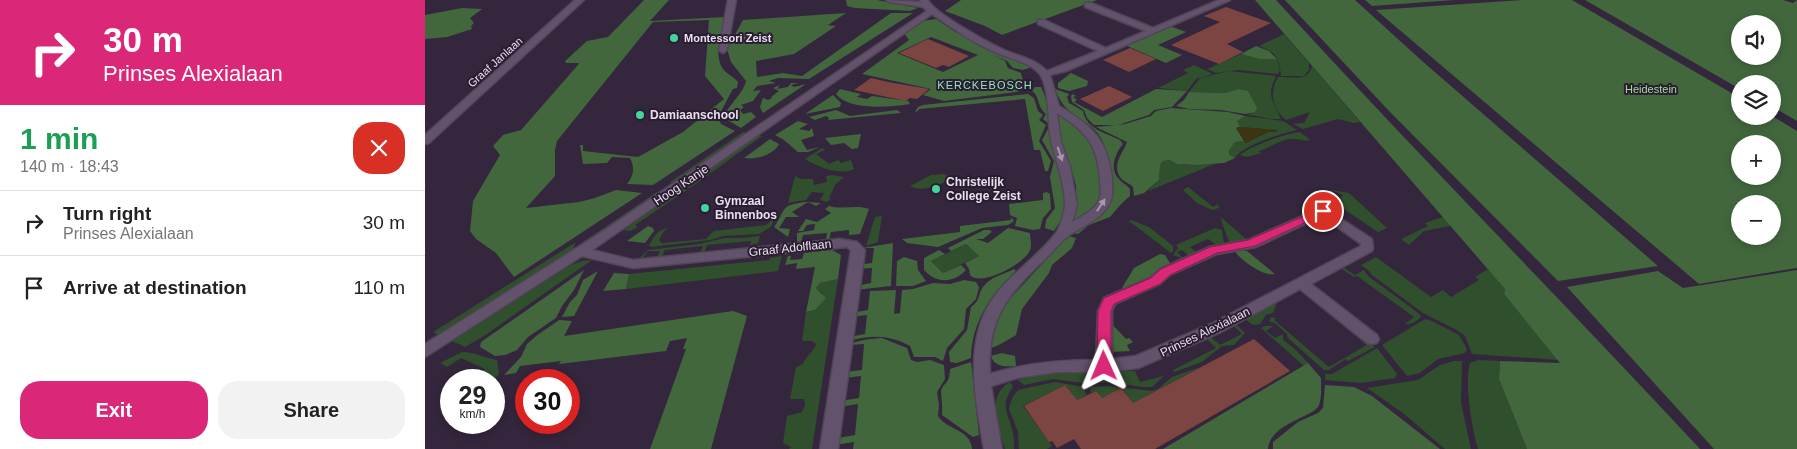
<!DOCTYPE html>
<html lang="en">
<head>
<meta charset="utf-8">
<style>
	body { margin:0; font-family:Arial,sans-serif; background:#f2f2f2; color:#222; height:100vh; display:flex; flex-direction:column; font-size:19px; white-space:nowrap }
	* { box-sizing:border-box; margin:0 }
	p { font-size:16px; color:#767676 }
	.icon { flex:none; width:28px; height:28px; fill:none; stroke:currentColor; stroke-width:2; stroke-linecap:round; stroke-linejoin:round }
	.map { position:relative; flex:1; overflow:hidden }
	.panel { display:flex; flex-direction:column; background:#fff; width:425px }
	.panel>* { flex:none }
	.hud { background:#db2777; color:#fff; overflow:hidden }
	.buttons { position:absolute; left:1306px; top:15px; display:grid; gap:10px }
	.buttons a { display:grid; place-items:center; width:50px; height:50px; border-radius:50%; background:#fff; box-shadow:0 2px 8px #0003; font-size:25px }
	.speed { position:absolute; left:15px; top:369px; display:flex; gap:10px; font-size:25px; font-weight:700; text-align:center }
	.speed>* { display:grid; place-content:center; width:65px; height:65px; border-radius:50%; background:#fff; box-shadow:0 2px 8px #0003; line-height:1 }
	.speed small { font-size:12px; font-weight:400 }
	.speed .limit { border:8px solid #d22; background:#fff; color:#111 }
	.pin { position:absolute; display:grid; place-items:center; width:42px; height:42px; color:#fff; margin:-21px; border:2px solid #fff; border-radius:50%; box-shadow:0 1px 5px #0007 }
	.me { position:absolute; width:55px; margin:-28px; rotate:359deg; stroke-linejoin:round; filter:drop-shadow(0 0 4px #0008) }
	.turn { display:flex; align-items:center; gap:18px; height:105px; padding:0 20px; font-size:22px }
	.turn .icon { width:65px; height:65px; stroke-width:2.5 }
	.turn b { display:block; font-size:35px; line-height:42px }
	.round { display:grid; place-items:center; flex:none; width:52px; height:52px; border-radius:20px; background:#f2f2f2 }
	.overview { display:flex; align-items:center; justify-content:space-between; height:85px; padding:0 20px }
	h1 { font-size:30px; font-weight:600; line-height:38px; color:#1e9e55 }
	.button { display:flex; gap:10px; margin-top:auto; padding:10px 20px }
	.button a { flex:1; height:58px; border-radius:20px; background:#db2777; color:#fff; font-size:20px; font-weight:600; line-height:58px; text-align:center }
	.button a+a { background:#f2f2f2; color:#222 }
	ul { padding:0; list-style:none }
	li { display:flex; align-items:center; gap:15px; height:65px; padding:0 20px; border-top:1px solid #e0e0e0 }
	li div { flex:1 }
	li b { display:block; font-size:19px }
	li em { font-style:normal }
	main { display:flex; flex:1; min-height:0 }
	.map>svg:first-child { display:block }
</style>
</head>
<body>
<main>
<section class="panel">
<div class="hud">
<div class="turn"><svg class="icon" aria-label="right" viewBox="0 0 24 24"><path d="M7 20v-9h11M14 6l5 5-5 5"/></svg><div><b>30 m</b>Prinses Alexialaan</div></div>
</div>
<div class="overview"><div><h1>1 min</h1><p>140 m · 18:43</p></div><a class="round" style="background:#d93025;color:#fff"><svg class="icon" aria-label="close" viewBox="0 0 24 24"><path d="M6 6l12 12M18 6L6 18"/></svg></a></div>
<ul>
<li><svg class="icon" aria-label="right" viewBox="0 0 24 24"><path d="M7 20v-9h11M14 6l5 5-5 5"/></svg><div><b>Turn right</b><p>Prinses Alexialaan</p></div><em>30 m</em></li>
<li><svg class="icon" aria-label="arrive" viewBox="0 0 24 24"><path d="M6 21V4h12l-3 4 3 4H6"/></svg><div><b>Arrive at destination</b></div><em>110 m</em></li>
</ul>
<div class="button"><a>Exit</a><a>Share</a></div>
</section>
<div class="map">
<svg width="1372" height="449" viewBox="0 0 1372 449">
	<rect width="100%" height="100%" fill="#34263c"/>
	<g fill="#304f2c">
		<path d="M859 34 884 63V70L879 76H856C854 59 853 53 834 46Z"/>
		<path d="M816 54 834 59H852L855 70 853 74 813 70 791 73 782 69Z"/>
		<path d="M769 65 788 74 771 79 762 91 733 88 763 73 758 70Z"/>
		<path d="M887 66 935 122 929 123 913 119 878 129 868 124 879 123 885 112 861 120C847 109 844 92 853 77 866 76 883 83 887 66Z"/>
		<path d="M804 71 851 76C841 97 848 100 856 119H846L820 114H826L813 89 801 93 764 92 775 78Z"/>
		<path d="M820 116 858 121 872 130C857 133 816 146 810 158L804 154 803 150 810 142 819 141 821 143 843 132H852L851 130 815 127 811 121Z"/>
		<path d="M318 132 325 134 317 139 314 138 249 183 245 182Z"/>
		<path d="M875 132 885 140C878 142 872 138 865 139 856 140 843 148 834 151L836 153 822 157 815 155C824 146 863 133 875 132Z"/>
		<path d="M332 135 337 136 265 188 259 186Z"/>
		<path d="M397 148 400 150 391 154 404 164 413 160 416 163 426 160 429 169C416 176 392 167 380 159Z"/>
		<path d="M745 160 759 165 792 163 723 191 734 180 735 165 738 161Z"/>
		<path d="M519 174 526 177 525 179C515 185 496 193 485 186L506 175Z"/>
		<path d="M407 175 419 177 410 185 404 198 406 199 402 202 395 200 399 193 387 192 381 200 363 203 370 176 376 179H388L389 185 402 182 401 176Z"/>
		<path d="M763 187 788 207 793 204 794 208 787 210 772 203 758 190Z"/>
		<path d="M257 188 262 190 210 225 213 227 205 231 199 230Z"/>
		<path d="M906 190 924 193 962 228 953 232 907 201 897 205 895 202 899 198 911 202 918 195Z"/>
		<path d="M232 192 234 194 230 199 227 198 157 245 155 244Z"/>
		<path d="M349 212 351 215 346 227 334 234 298 236 285 240 226 247 224 245C229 236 233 229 244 228L239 231 234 240 237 243 281 239 289 231 341 225 345 222 347 215 344 213Z"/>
		<path d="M457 216 453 242 441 246 450 217Z"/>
		<path d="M1018 217 1026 226 999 231 984 245 976 239 1003 226 1000 223Z"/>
		<path d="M797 218 821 239 806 244 804 242 796 220Z"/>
		<path d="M706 220 724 227 748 246V251L746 253 704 221Z"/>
		<path d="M790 228 797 230 799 244 791 245 783 239 765 247 772 253 765 257 757 250 752 252 759 259 748 255 753 248 751 245Z"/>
		<path d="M335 236 333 243 325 245 326 241 282 245 279 253 275 254 278 246 240 250 236 258 231 259 235 251H223L217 259H214L223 250 274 244 300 238H317Z"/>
		<path d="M151 242 147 251 15 336 8 332Z"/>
		<path d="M541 244 554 256 518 273 506 261Z"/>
		<path d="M357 256 353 271 201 289 204 274 344 260 345 258Z"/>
		<path d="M951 257 1006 297 1018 290 1026 297 1054 280 1050 277 1063 269 1080 289 1079 294 1134 360 1047 354 1040 336 1030 329 998 313 947 275 944 271 936 265Z"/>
		<path d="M157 261 167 260 59 336 40 347 27 341 146 265Z"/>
		<path d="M919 268 930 275 939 270 943 276 992 312 996 316C993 321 985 325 980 324L989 317 932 276 929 277 917 269Z"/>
		<path d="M413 279 387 449H364L366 447 358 443 362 416 377 412 380 405 379 399H365L371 367 378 364C381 355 389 352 391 344L387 341H377L381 312 390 310 398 294 391 288 395 283Z"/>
		<path d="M852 303 848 313 841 315 835 324 828 325 820 319Z"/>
		<path d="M846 317 851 318 849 320 904 367 945 343 950 347 923 361 921 359 904 370H899L863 338 862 334 851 324 844 321Z"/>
		<path d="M1000 319 1007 321 1034 335 1042 349 1040 353 1013 359 995 373 982 376 957 345Z"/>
		<path d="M811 324 820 333 809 345 797 346 777 362 749 372 748 370 791 348 782 339 786 337 795 345 817 334 808 325Z"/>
		<path d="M840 326H848L841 331 850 338 858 334V340L870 349 883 363 879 366 836 328Z"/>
		<path d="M952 348 972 374 970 378 936 383 900 380V374H907Z"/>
		<path d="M37 352C50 352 59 358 72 360L74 374 71 377 49 380 46 379 60 369 36 358 22 367 15 363Z"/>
		<path d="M1053 360 1075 361 1074 379 1102 449H1053C1047 429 1039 382 1045 363Z"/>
		<path d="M1028 361H1037L1036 403 1046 449H1020L978 413 942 388 993 380 1015 365Z"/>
		<path d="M775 367 708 403 696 388 677 398 671 391 665 393 666 387 683 386 727 391 733 389 747 377Z"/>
		<path d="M710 371 715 382 739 376 727 387H718L684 382 666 383 667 372Z"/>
		<path d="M628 372H661L660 382 658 383 628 379 599 385 593 380Z"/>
		<path d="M585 382 588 387C575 405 582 410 587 429 589 435 589 442 589 449H580C574 427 560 396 585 382Z"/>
		<path d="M630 382 659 387 661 395 652 400 640 385 598 406 627 446 622 449H594L593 432 584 409 587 398 593 390Z"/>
	</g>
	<g fill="#42673d" fill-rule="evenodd">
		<path d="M219 0H244L225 21 301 17C297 31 288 55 298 69 302 74 309 77 313 82L312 88 308 89 293 117 296 124 310 131 228 185 202 184C209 175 210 168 205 158L187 157 182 163 158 164 155 145H158V151L213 157 258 132 299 99 280 76 284 20 228 22 132 141 130 150V176L101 208 154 202 170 198 191 190 217 193 89 277 71 253 51 239 45 231 48 201 75 155 68 146 78 135 96 130 153 65 154 63H141L140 61 162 41 183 37Z"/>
		<path d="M421 0H452L493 8 485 11 430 8 422 6Z"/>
		<path d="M536 0H672L577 35 560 26 520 11Z"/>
		<path d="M830 0H851C990 152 1135 298 1275 449H1102L1074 379 1075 361 1135 363 1079 294 1080 289Z"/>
		<path d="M860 0H930L996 60 1233 266 1133 281 964 111Z"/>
		<path d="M940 0H1029L947 6Z"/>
		<path d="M1097 0H1147L1315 98V116H1347L1372 131V268L1274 284 951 10ZM1315 144H1348V176H1315ZM1315 204H1348V236H1315Z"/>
		<path d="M1160 0H1358L1368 3 1372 0V121L1348 107V84H1315V89ZM1315 24H1348V56H1315Z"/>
		<path d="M37 8 57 9 45 18 49 23 46 26 47 29 22 37 0 39V15Z"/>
		<path d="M421 13 403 25 411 26 369 54 331 61 332 77 358 73 377 76 466 13H488L384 79 353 78 344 81 351 83 332 86 328 91 336 90 328 101 316 105 319 107 315 110 318 114 326 112 331 117 316 128 304 121 299 116C305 103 318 94 321 81L306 62 302 49 318 20Z"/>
		<path d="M511 19 532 33 537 32 572 53 607 67 598 70 588 68 582 61 568 55 580 61 583 68 596 73 598 82 602 87 592 92 519 101 498 95 506 89 437 74 484 40 479 33 497 21ZM506 37 553 55 518 72 472 53Z"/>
		<path d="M745 26 761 32 733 45 757 55 741 63 700 45Z"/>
		<path d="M831 46 844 51 852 59H834L816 54Z"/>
		<path d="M646 73 663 81 662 86 644 91 633 88V83Z"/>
		<path d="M366 83H373L366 85 369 87 381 84 338 113 335 107 338 98 343 100 347 98 346 97 354 91 348 88 355 85 352 89 363 87Z"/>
		<path d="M610 87H616C622 99 623 110 624 124L618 119 621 114C611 105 615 96 607 91Z"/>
		<path d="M415 89 436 94 432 97 442 99 447 96 483 101 485 104C466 107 424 111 411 94Z"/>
		<path d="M630 89 644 94 642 97 644 103 658 111C661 129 681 133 695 140L698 144C691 152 684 168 693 178 696 182 701 184 705 189V196L697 203 685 217 664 225 653 234 647 233 673 216C679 186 694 147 664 125 646 112 639 111 630 89Z"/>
		<path d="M731 89 762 91 747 107 729 110 724 115 693 125H669L662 118 659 110 647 102 646 96 648 94 651 96 648 97 652 100 649 102 677 117Z"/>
		<path d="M813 89 823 91 832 108 830 112 820 114 796 110 764 109 751 106 759 100 764 92 801 93Z"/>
		<path d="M603 94 609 98 613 111 618 115 614 120 621 125 614 141 626 161 623 171H620L615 150H609L600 99 494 109 493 111 490 112 493 107 498 105Z"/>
		<path d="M408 95 416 103 415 107 380 114Z"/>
		<path d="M746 108 803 112 820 116 812 121 815 127 811 128 819 141 810 142 804 150V154L810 158 799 163 770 165 752 164 745 160 738 161 735 165 734 180 719 193 709 196 708 187C705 183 698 182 695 177 687 164 698 153 702 142L671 127 700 124 726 116 731 111Z"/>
		<path d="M411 110 425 116 472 110 476 113 403 120 404 118 401 116 390 120 384 117Z"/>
		<path d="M633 112 659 129 673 155 678 194 670 208 650 222 646 221C649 210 652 198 651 186 647 162 627 139 633 112Z"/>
		<path d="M373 121 383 124 374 129 384 131 387 128 389 136 376 140 382 150 395 147 383 152H373L359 140 350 135Z"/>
		<path d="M624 127 627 144 642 194 639 215 629 231 620 228 621 220 630 208 625 177 629 161 617 140Z"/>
		<path d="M436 134 433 148 427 149 419 143 406 145 400 138Z"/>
		<path d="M345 139 354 144C349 155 330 160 319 158Z"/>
		<path d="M622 192 625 194 626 209 618 218 615 229 608 230 590 226 592 218 585 215 584 204 618 200V193Z"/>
		<path d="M381 202 396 203 391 206 383 202 367 212 374 217H361L354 228 365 229 363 237 349 227C362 209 354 205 381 202Z"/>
		<path d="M404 206C417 210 432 204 444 209L435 234 424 235V230L406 232 404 240H401L402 233 378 235 376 243 372 241V233L389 230 390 224 382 225 378 231H373L381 219 392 222 406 213 400 209Z"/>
		<path d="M586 217 589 221 583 225 557 228 513 247 482 243 477 239 535 232V226L586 220Z"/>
		<path d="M223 226 228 228 229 231 220 243 202 241Z"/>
		<path d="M583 228 605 233C605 240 608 246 604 252 597 265 555 287 545 275L544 269 540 263 554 256 541 244 526 251 523 248 559 230H565L567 232 558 239H551L563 243Z"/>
		<path d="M643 236 651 238 647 248 627 265 624 273 597 309 591 335C586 338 570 348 565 348L570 324 581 303Z"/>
		<path d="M468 243 466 286 430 290 431 286 446 283 447 268 432 269 433 265 447 263 449 248H437Z"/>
		<path d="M808 249 822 251 850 274C838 277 814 259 808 249Z"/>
		<path d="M407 250 416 255 413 279 395 283 391 288 401 298 390 310 381 312 390 267 371 269 372 263 360 265 363 256H366L365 260 377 259 379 253Z"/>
		<path d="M514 250 520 254 506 261 518 273 536 265 541 270C528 284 510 283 499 270V258Z"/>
		<path d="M735 254 740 255 745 263 732 276 699 290 697 288 709 268Z"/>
		<path d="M479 257 492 261 493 270 501 281 488 286H471L472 261Z"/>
		<path d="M589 269 591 271C565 295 547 322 546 358L532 363 525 362 524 352 542 330 546 307C556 300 552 296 558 287 566 276 578 275 589 269Z"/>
		<path d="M159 270 149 290 137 306 131 318 103 337 92 350 80 355 70 356 55 347 56 342Z"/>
		<path d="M1372 270V449H1289L1142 287 1233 271 1258 288Z"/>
		<path d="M173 271 149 316 137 317 145 302 152 295 158 280Z"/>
		<path d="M189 273 204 274 201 289 178 291Z"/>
		<path d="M539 280 551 282 554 287 551 299 541 309 539 329 522 348 518 361 510 357H489L485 346C465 335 449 335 427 340L424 337 440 334 442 315 426 317V313L443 310 445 291 471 290 469 314 475 313 477 290 488 289 508 283 525 284Z"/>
		<path d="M308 311 322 316 286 449H225L261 349H258L262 338 245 341 241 351 134 364 136 361 95 366 91 373 79 375 96 357 102 344 111 336 134 320 147 321 139 336Z"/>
		<path d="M684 321 701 339 704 338 708 342 702 345 705 351 686 352Z"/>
		<path d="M457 338 482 348 486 360 492 362 505 360 519 365 520 379 512 392 514 405 513 416C521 430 546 429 547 449H428L429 442 410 445 413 438 430 435 433 404 415 407V401L434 398 436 376 419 378V372L437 370 439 344 425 345C434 339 447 339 457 338Z"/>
		<path d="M577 353 590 356 591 366C581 367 569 367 566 356Z"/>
		<path d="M546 362 554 435 548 437 517 415C518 410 516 393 516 391 520 380 524 386 525 369Z"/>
		<path d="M883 363 896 378C896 386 897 397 894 405 890 417 845 423 843 449H738Z"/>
		<path d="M900 385 929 387 947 396 1015 449H848V442L873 422 893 413 898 408Z"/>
	</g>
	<path fill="#3c3413" d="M815 127 852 130 853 131 843 132 821 143 811 128Z"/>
	<g fill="#7d4541">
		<path d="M801 7 846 23 802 44 818 52 794 64 746 45 795 22 779 16Z"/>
		<path d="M503 39 544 56 524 67 518 65 511 68 474 53Z"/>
		<path d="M705 48 731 59 704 72 678 60Z"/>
		<path d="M446 78 463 82 504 89 492 99 485 98 481 101 429 90Z"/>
		<path d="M684 86 707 97 678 111 655 99Z"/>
		<path d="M829 339 865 371 730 449H656L649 439 632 448 627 441 624 442 599 406 640 385 652 400 671 391 677 398 696 388 708 403Z"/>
	</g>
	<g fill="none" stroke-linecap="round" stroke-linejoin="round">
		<defs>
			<g id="minor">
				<path d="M150 0H159L4 143 0 144V135Z"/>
				<path d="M303 0H311L302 50 298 53 294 50Z"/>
				<path d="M461 0 496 2 495 0H503C509 13 562 42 577 49 592 56 609 58 622 71L673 51 613 24V20H619L681 48 721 31 660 7V3H666L728 28 794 0H805L641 71 625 75 634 106C666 125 683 139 687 179 687 190 689 198 682 208 672 222 655 227 642 237 633 244 626 254 618 261 581 296 562 321 565 374 601 363 634 360 671 360L673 311 679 298 725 278 735 269 784 247 823 240 898 207 947 239 948 248 947 251 886 284 952 335 954 339 952 343 947 344 942 343 875 289 796 332 713 368 679 372H633L592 378 566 386 577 449H559C552 409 542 362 556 322 570 281 607 265 631 233 635 227 640 211 640 204 640 180 628 157 625 134 623 119 624 83 613 72 603 62 586 59 572 53 550 44 527 28 507 14L167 250 208 260 415 239 432 242 440 250 413 449H395L426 250 422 247 208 268 157 256 0 357V344L177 232 502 11 498 7 465 2ZM632 113C662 132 673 145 675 181 676 189 677 197 672 204 666 212 656 217 647 222L652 205 645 167 636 142ZM897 216 936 244V246L786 324 711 356 687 359V311L690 304 735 284 745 275 792 254 831 247Z"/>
			</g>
		</defs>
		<use href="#minor" stroke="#514557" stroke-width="3"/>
		<use href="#minor" fill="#63526b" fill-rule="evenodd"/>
	</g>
	<defs><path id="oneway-solid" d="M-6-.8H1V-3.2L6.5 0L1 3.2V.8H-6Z" transform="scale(1.25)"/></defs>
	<g fill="#a699ac">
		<use href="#oneway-solid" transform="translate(635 154) rotate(71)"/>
		<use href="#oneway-solid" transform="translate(676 205) rotate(-57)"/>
	</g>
	<path fill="#db2777" stroke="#8e194d" d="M898 208 901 209 903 211 901 213 830 246 792 253 745 275 735 284 689 304 686 311V366L684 370 679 372 674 370 672 366 673 311 679 298 726 278 736 269 785 247 823 240Z"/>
	<g fill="#45d49f" stroke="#2a1c31" stroke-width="2">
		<circle cx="249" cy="38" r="5"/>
		<circle cx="215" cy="115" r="5"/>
		<circle cx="511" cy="189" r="5"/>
		<circle cx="280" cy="208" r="5"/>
	</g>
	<g text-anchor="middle" stroke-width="4" stroke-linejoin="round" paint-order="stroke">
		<g font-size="11" font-weight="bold" fill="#e9e0ee" stroke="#2a1c31" text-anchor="start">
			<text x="259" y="42">Montessori Zeist</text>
		</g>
		<g font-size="11" fill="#e9e0ee" stroke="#2a1c31">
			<text transform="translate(70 62) rotate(-42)" y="4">Graaf Janlaan</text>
		</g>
		<g font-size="11" letter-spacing="1" fill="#91e7c1" stroke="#2a1c31">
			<text x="560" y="89">KERCKEBOSCH</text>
		</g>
		<g font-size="11" fill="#a3dc9b" stroke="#2a1c31">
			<text x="1226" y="93">Heidestein</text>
		</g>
		<g font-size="12" font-weight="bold" fill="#e9e0ee" stroke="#2a1c31" text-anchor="start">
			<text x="225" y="119">Damiaanschool</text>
			<text x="521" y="186">Christelijk<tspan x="521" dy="14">College Zeist</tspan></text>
			<text x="290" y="205">Gymzaal<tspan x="290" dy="14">Binnenbos</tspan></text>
		</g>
		<g font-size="12" fill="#e9e0ee" stroke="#2a1c31">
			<text transform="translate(256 185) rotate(-34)" y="4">Hoog Kanje</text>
			<text transform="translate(365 248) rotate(-6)" y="4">Graaf Adolflaan</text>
			<text transform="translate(780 332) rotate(-26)" y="4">Prinses Alexialaan</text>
		</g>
	</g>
</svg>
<div class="buttons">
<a><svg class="icon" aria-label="sound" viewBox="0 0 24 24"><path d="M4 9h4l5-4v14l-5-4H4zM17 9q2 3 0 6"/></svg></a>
<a><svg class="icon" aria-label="layers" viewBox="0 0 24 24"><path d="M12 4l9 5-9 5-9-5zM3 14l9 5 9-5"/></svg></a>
<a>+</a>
<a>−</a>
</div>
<div class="speed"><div>29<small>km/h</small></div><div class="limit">30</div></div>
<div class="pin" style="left:898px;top:211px;background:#d93025"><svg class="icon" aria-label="arrive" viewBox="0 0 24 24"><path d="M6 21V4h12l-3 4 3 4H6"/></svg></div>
<svg class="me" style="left:679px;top:366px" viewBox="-20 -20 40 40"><path d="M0-17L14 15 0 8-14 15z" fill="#db2777" stroke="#fff" stroke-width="4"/></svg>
</div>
</main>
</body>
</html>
